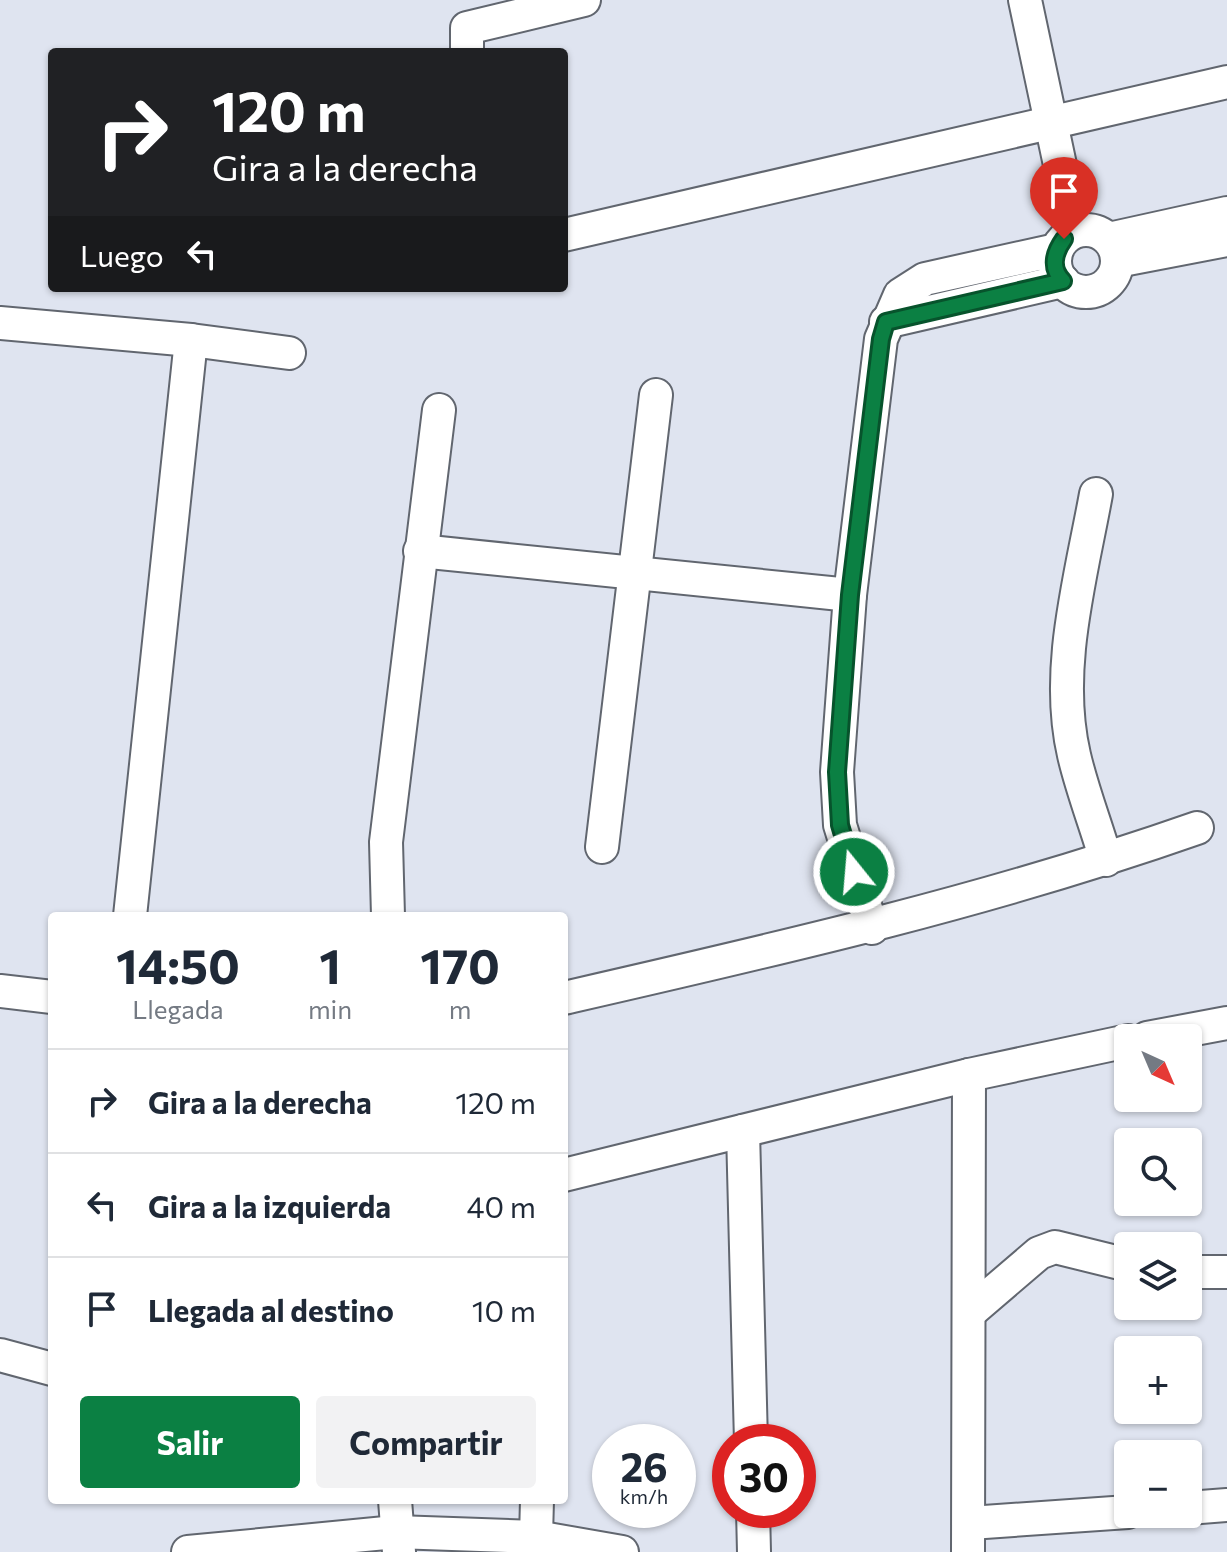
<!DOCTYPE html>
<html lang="es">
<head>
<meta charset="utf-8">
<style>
	body { margin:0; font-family:Commissioner,sans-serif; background:#f2f2f3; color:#1f2937; height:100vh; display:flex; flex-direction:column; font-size:30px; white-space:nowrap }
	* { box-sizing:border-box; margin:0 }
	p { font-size:26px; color:#747a83 }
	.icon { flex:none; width:44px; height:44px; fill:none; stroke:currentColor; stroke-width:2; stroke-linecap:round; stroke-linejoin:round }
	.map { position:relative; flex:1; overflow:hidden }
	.sheet { position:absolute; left:48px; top:912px; width:520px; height:592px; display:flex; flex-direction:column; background:#fff; border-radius:8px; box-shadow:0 2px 6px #0004 }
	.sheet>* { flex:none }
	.hud { position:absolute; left:48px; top:48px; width:520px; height:244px; border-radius:8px; box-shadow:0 2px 6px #0004; background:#202124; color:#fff; overflow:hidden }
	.needle { width:52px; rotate:136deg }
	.buttons { position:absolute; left:1114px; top:1024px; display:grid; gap:16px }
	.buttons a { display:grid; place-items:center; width:88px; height:88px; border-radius:8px; background:#fff; box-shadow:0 2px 6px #0004; font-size:40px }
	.speed { position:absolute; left:592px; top:1424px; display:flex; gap:16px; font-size:40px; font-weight:700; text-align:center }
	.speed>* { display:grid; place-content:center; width:104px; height:104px; border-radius:50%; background:#fff; box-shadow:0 2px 6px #0004; line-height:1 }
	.speed small { font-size:20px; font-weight:400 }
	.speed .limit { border:12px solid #d22; background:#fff; color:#111 }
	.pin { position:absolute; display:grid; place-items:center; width:68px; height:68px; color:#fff; margin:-82px -34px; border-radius:50% 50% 50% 0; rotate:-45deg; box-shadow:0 0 8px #0007 }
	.pin .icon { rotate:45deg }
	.me { position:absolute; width:88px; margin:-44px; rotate:343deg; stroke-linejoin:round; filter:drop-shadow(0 0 6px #0008) }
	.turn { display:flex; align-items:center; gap:28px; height:168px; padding:0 32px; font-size:36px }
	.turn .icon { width:104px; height:104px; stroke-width:2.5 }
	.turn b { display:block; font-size:56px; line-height:68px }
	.then { display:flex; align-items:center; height:76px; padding:0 32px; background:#0003; gap:16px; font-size:30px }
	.eta { display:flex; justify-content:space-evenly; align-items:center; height:136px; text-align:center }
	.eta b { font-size:48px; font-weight:700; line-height:56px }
	.action { display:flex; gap:16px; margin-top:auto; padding:16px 32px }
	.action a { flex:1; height:92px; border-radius:8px; background:#0b8043; color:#fff; font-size:32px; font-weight:700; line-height:92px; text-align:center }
	.action a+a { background:#f2f2f3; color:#1f2937 }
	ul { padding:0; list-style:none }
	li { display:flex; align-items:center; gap:24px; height:104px; padding:0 32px; border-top:2px solid #e0e1e3 }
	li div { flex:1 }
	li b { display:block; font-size:30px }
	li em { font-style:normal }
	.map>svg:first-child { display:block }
</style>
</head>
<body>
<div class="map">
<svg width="1227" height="1552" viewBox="0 0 1227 1552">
	<rect width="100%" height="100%" fill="#dfe4f0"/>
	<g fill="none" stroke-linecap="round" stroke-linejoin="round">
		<defs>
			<g id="street">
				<path d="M1025 0 1074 231"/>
				<path d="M467 52V28L584 0"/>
				<circle cx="1086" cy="261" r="31"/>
				<path d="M564 235 1227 82"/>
				<path d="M1109 239 1227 213"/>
				<path d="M1117 261 1227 240"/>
				<path d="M886 322 1063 281"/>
				<path d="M0 323 191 340 289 353"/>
				<path d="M1096 494C1081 577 1054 670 1074 755 1082 790 1096 825 1106 860"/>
				<path d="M420 551 850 595"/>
				<path d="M602 847 656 395"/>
				<path d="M130 916 191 340"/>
				<path d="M388 916 386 842 439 410"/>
				<path d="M872 928 840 825 837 772 850 595 881 339 900 295 925 279 1056 250"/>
				<path d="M0 991 52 997"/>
				<path d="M564 998C778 949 989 901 1197 828"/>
				<path d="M1147 1038 1227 1023"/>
				<path d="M743 1131 751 1442"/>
				<path d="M564 1175 969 1075 1128 1041"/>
				<path d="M1188 1272H1227"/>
				<path d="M970 1312 1039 1253 1055 1247 1128 1265"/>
				<path d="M0 1355 52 1369"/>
				<path d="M395 1500 399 1552"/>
				<path d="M1188 1508 1227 1505"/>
				<path d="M753 1510 754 1552"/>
				<path d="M970 1523 1128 1512"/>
				<path d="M536 1537 537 1500"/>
				<path d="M188 1552 396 1532 536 1537 622 1552"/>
				<path d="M968 1552 969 1075"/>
			</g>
		</defs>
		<use href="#street" stroke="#61666f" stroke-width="36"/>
		<use href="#street" stroke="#fff" stroke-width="32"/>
	</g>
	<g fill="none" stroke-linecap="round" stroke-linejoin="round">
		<defs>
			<path id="route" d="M854 872 840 825 837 772 850 595 881 339 886 322 1063 281C1050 268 1054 253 1064 239"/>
		</defs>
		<use href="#route" stroke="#07532c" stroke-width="20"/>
		<use href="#route" stroke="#0b8043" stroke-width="14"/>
	</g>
</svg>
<div class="buttons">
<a><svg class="needle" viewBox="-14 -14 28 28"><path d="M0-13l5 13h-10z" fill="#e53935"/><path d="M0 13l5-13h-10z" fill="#747a83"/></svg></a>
<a><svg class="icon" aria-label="search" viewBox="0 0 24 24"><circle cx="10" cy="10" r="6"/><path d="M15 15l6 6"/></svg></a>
<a><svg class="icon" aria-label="layers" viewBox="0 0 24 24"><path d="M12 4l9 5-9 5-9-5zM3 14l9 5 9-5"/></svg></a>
<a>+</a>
<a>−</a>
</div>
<div class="speed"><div>26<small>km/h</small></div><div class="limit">30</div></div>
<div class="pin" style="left:1064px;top:239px;background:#d93025"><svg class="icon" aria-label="arrive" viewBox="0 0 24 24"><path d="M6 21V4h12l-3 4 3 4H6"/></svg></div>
<svg class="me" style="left:854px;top:872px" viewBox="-20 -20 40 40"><circle r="17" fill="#0b8043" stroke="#fff" stroke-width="3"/><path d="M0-11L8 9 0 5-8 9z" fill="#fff"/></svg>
<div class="hud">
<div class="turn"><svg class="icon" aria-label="right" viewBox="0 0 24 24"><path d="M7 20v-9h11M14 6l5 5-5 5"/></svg><div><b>120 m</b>Gira a la derecha</div></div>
<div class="then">Luego<svg class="icon" aria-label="left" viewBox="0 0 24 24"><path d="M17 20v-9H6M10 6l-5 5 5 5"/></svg></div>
</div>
<section class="sheet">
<div class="eta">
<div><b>14:50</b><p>Llegada</p></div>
<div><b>1</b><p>min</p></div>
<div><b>170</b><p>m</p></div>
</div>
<ul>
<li><svg class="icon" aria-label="right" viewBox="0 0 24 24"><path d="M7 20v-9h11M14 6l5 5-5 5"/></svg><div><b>Gira a la derecha</b></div><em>120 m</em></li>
<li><svg class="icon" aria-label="left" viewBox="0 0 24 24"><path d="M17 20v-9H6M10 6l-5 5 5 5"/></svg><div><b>Gira a la izquierda</b></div><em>40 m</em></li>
<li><svg class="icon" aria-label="arrive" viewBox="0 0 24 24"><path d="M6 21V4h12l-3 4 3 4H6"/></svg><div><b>Llegada al destino</b></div><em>10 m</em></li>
</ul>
<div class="action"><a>Salir</a><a>Compartir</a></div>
</section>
</div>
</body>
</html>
